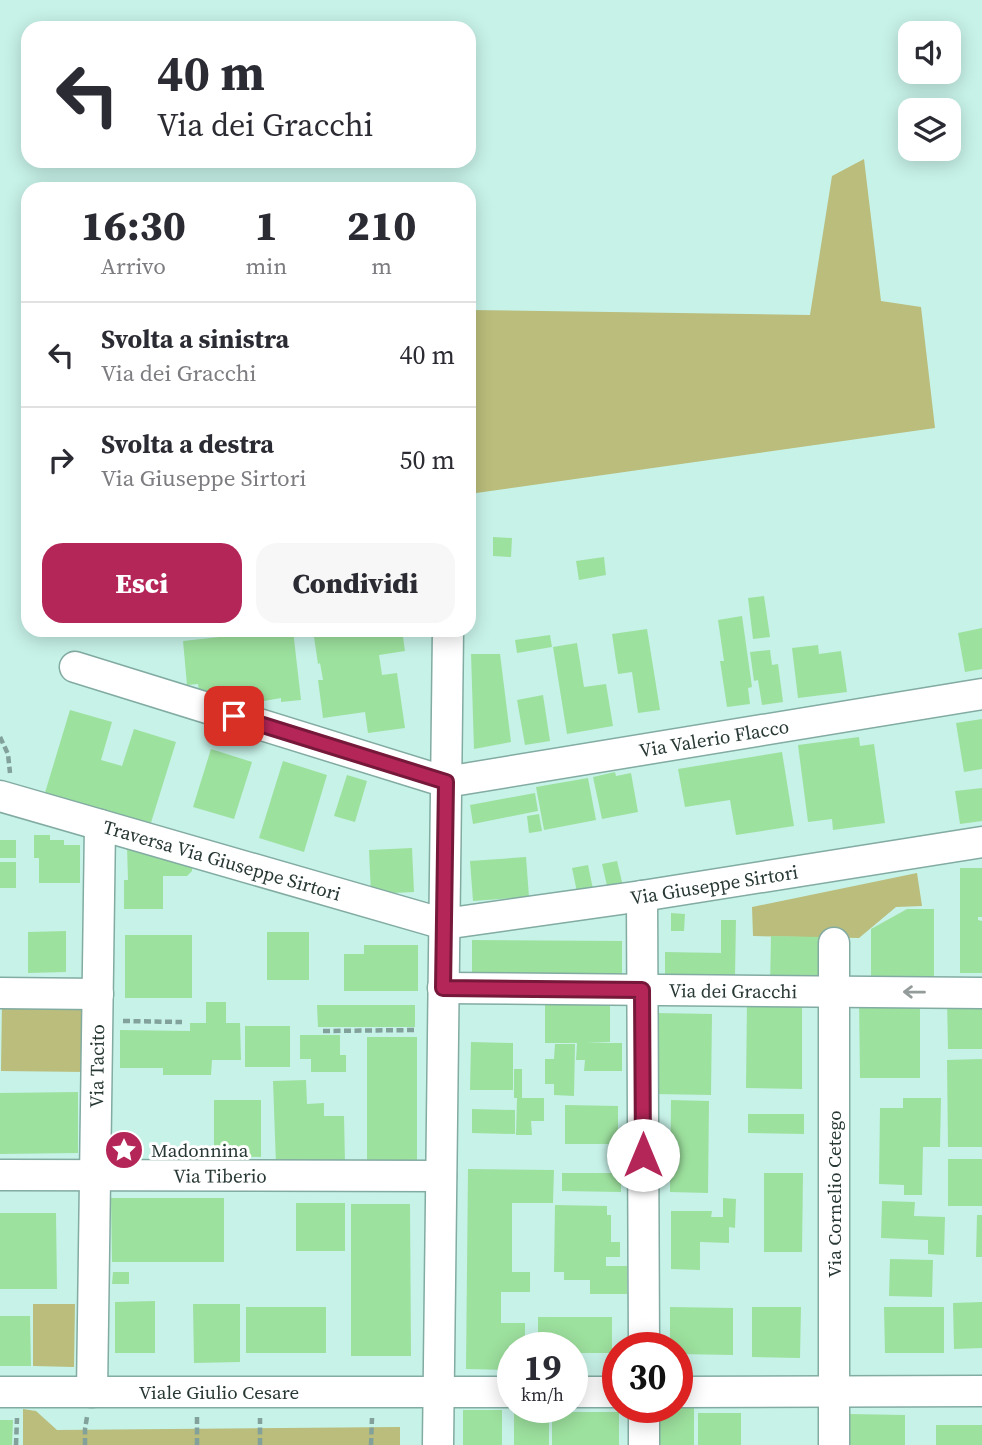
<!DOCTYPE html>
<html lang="it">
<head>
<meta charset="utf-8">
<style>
	body { margin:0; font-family:"Source Serif 4",serif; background:#f7f7f7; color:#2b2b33; height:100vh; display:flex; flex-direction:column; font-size:26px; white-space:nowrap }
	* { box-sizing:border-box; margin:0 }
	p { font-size:23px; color:#7c7c81 }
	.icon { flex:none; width:38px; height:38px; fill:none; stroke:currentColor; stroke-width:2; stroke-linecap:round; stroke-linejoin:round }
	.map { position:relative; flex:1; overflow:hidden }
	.side { position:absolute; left:21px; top:182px; width:455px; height:455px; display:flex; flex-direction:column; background:#fff; border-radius:21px; box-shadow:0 4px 18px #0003 }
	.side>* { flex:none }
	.top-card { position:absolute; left:21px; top:21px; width:455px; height:147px; border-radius:21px; box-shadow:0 4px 18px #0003; background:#fff; color:#2b2b33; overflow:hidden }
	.fabs { position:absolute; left:898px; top:21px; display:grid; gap:14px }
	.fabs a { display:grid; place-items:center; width:63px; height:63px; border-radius:14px; background:#fff; box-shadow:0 4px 18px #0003; font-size:35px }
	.speed { position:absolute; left:497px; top:1332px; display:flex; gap:14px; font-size:35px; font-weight:700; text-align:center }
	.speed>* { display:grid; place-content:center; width:91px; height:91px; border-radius:50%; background:#fff; box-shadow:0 4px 18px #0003; line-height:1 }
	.speed small { font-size:18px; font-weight:400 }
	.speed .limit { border:10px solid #d22; background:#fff; color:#111 }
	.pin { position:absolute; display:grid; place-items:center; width:60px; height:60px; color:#fff; margin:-30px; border-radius:14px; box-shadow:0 4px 10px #0006 }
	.me { position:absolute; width:77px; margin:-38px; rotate:0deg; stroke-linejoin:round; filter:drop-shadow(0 0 5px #0008) }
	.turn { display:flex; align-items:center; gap:24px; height:147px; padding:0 21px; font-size:32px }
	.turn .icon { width:91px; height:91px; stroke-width:2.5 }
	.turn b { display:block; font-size:49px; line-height:60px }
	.eta { display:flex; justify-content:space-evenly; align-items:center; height:119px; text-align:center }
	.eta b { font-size:42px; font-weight:800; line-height:49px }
	.cta { display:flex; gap:14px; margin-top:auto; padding:14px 21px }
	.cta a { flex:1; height:80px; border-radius:21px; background:#b42558; color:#fff; font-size:28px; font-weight:800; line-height:80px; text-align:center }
	.cta a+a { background:#f7f7f7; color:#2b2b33 }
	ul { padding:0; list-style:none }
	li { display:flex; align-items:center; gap:21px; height:105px; padding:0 21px; border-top:2px solid #e1e1e2 }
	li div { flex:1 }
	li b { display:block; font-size:26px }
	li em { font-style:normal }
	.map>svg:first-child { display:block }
</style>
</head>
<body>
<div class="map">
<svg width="982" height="1445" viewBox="0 0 982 1445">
	<rect width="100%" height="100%" fill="#c7f2e8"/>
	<g fill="#babd7b">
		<path d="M864 159 881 301 921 307 935 428 469 494V310L810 315 832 176Z"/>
		<path d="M917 873 922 906 896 907 859 938 753 936 752 907Z"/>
		<path d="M2 1002 89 1003 88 1072 1 1071Z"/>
		<path d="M33 1304H75L74 1367 33 1366Z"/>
		<path d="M23 1409 36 1411 57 1430 400 1427V1445H23Z"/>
	</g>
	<g fill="#9de19e">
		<path d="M493 537 512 538 511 557 493 556Z"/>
		<path d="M604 557 606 575 579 580 576 561Z"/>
		<path d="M764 596 770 637 753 639 748 598Z"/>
		<path d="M742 616 752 687 748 688 750 704 727 707 720 661H724L718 620Z"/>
		<path d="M982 628V669L965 672 958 633Z"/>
		<path d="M647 629 660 710 638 713 632 672 618 674 612 634Z"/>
		<path d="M282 630H293L301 700 281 702V698L252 703V707L200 697 198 684 187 685 183 641Z"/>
		<path d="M313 630H402L405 651 379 655 382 675 397 673 405 728 368 733 365 712 323 718 318 680H323L320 663 318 664Z"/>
		<path d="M550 635 552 647 517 653 515 640Z"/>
		<path d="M577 643 584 687 606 684 613 726 567 734 553 647Z"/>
		<path d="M818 645 819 654 841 651 847 692 798 698 792 648Z"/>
		<path d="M770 650 772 665 778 664 783 702 762 705 758 680 754 681 750 652Z"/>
		<path d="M471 654H500L511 742 474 749Z"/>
		<path d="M543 695 550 741 525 745 517 700Z"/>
		<path d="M70 710 112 722 101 760 122 766 134 729 176 742 149 829 107 816 109 811 87 805 86 809 44 796Z"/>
		<path d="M982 719V769L964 772 956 723Z"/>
		<path d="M859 737 860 746 874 744 885 823 833 830 832 819 808 822 798 745Z"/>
		<path d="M211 749 252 762 234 819 193 807Z"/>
		<path d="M782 752 794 826 736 835 730 800 685 807 678 769Z"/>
		<path d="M283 761 327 775 304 852 259 838Z"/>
		<path d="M615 772 616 776 631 773 638 812 602 819 593 777Z"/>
		<path d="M347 775 367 781 355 822 334 816Z"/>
		<path d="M588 778 596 820 544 830 536 787Z"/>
		<path d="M982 788V821L960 824 955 791Z"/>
		<path d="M535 793 538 811 473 824 470 805Z"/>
		<path d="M539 814 542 831 529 833 527 816Z"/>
		<path d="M34 835H50V840H64V845H80V883H39V858H34Z"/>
		<rect x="0" y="840" width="16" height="18"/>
		<path d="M127 846 192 867V871L187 876H163V909H124V880H128Z"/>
		<path d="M412 848 414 892 371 894 369 850Z"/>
		<path d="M526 857 529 897 473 901 470 861Z"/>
		<path d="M617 861 623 886 608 890 602 864Z"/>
		<rect x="0" y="862" width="16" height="26"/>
		<path d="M588 865 593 889 577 892 572 868Z"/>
		<path d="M960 868H982V917H978V920L982 921V973H960Z"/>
		<path d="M907 909H934V988H871V929Z"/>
		<path d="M671 913 685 914 684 931H671Z"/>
		<path d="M721 920H736L735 976H665V952L721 953Z"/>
		<path d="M66 931V972L28 973V932Z"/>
		<rect x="267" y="932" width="42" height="48"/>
		<rect x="125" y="935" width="67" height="63"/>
		<path d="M771 936 822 937 821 989 770 988Z"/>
		<path d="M472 940 622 941V980L472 979Z"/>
		<path d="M364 945H418V991H344V954H364Z"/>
		<path d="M982 997V1049H948L947 998Z"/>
		<path d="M859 999H920V1078H860Z"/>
		<path d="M545 1001 610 1004V1042L586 1043H622V1071H584L585 1060H576L577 1043H545Z"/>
		<path d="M747 1001 802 1002V1089L746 1088Z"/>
		<path d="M206 1002H226V1023H240L241 1060H212L211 1075H163V1068H120V1030L190 1031V1023H206Z"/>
		<path d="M317 1005H415V1027H318Z"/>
		<path d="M655 1013 712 1014 711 1095 655 1094Z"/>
		<rect x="245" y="1026" width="45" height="41"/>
		<path d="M300 1035H340V1055H346V1072H311V1059H300Z"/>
		<rect x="367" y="1037" width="50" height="126"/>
		<path d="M471 1042 513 1043V1090H470Z"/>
		<path d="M555 1044H575L574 1096 554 1095V1084H545V1059H554Z"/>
		<path d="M982 1059V1147H948L947 1060Z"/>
		<path d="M514 1069H522V1098H544V1121H531L532 1135H516L517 1098H514Z"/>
		<path d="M306 1080 307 1104 324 1103V1116H344L345 1163 276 1165 273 1081Z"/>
		<path d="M78 1092V1153L0 1154V1093Z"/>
		<path d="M903 1098H941L940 1147H923L922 1195H904V1185L879 1184 880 1108H903Z"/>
		<path d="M214 1100H261V1157L214 1156Z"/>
		<path d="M671 1100 709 1101 708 1193 670 1192Z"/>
		<path d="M565 1105 618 1106V1144H565Z"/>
		<path d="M472 1109 515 1110V1134L472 1133Z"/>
		<path d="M748 1114H804V1134L748 1133Z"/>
		<rect x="948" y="1159" width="34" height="47"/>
		<path d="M468 1169 554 1170 553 1203H512V1272H530V1292H501V1323H525V1348H513V1370L466 1369Z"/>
		<path d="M562 1173H621V1192L562 1191Z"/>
		<path d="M764 1173H803L802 1252H764Z"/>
		<path d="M111 1198H224V1262H112Z"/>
		<path d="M723 1198 736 1199 735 1228 729 1227V1243L700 1242V1270L671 1269V1211H712L711 1217H723Z"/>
		<path d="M882 1201 915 1202 914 1216 945 1217 944 1255 928 1254V1240L881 1238Z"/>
		<rect x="296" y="1203" width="49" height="48"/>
		<path d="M351 1204H410L411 1356H351Z"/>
		<path d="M555 1205 607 1206V1215H611V1242H620V1257H606V1266H627V1294H590V1280H564V1272H554Z"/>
		<path d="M0 1213H56L57 1289H0Z"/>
		<path d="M977 1215H982V1257H976Z"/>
		<path d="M890 1259 933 1260 932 1297 889 1296Z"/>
		<path d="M113 1272H129V1284H112Z"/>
		<path d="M155 1301V1353H115V1302Z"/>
		<path d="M982 1302V1348L954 1349 953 1303Z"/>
		<path d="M193 1304H240V1362L194 1363Z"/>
		<rect x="246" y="1307" width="80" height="46"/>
		<path d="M670 1307 733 1308V1355L677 1354V1348H670Z"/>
		<path d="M752 1307H801L800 1358 752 1357Z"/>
		<path d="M884 1307H944V1353H885Z"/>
		<path d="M0 1316H30L31 1366H0Z"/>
		<path d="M538 1317H612V1353H572V1348H538Z"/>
		<rect x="660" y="1408" width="34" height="37"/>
		<rect x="463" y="1410" width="39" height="35"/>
		<rect x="514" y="1410" width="35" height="35"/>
		<rect x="552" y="1412" width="67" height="33"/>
		<rect x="698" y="1413" width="43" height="32"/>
		<path d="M849 1414 905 1415V1445H849Z"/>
		<path d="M0 1420H13L12 1445H0Z"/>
		<rect x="936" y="1425" width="46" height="20"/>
	</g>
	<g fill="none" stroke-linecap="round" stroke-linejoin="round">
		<defs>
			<g id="street">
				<path id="s1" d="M75 667 446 782 982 694"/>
				<path id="s2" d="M0 796 444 924 642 896 982 842"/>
				<path d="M642 896 644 1348"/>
				<path id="s3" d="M443 988 982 993"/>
				<path d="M0 993 98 994"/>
				<path id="s4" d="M0 1175 441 1176"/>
				<path id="s5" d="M0 1392H513"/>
				<path id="s6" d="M92 1392 100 825"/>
				<path d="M572 1392H618"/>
				<path d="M677 1392 982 1391"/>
				<path d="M644 1407V1445"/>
				<path d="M438 1445 448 630"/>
				<path d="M834 1445V943"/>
			</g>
		</defs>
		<use href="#street" stroke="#82aba2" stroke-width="33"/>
		<g stroke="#81a19a" stroke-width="4.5" stroke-dasharray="7 3.5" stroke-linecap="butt">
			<path d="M0 737 8 754 10 773"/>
			<path d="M123 1021 182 1022"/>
			<path d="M323 1031 416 1030"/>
			<path d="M197 1417V1445"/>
			<path d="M16 1445 17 1418"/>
			<path d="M85 1445V1429L87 1417"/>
			<path d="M260 1445V1418"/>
			<path d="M371 1445 372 1418"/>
		</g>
		<use href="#street" stroke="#fff" stroke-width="30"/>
	</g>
	<defs><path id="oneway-shaft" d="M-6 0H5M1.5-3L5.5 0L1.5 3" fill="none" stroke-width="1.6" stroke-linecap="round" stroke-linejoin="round" transform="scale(1.75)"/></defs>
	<use stroke="#939c9a" href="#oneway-shaft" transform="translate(914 992) rotate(-179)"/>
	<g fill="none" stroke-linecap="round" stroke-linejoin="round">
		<defs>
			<path id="route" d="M234 716 446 782 443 988 642 990 643 1155"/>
		</defs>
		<use href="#route" stroke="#751839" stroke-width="18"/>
		<use href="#route" stroke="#b42558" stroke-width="12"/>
	</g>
	<defs>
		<symbol id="sight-disc" viewBox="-11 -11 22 22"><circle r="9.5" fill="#b42558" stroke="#fff"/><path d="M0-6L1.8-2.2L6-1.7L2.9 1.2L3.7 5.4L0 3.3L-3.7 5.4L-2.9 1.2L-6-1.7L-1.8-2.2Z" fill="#fff"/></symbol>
	</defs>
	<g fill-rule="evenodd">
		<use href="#sight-disc" x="102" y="1128" width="44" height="44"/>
	</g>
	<g text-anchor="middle" stroke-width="6" stroke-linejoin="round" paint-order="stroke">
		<g font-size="19" fill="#273835" stroke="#fff">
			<text dy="7" stroke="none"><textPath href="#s1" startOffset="660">Via Valerio Flacco</textPath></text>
			<text dy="7" stroke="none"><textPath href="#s2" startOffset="231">Traversa Via Giuseppe Sirtori</textPath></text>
			<text dy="7" stroke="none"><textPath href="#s2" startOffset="735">Via Giuseppe Sirtori</textPath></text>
			<text dy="7" stroke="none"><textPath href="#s3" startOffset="290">Via dei Gracchi</textPath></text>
			<text dy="7" stroke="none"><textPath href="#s6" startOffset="326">Via Tacito</textPath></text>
			<text dy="7" stroke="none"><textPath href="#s4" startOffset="220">Via Tiberio</textPath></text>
			<text transform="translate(834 1194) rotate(-90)" y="7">Via Cornelio Cetego</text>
			<text dy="7" stroke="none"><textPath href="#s5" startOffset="219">Viale Giulio Cesare</textPath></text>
		</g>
		<g font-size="19" fill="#273835" stroke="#fff" text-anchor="start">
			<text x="151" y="1157">Madonnina</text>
		</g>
	</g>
</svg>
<div class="fabs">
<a><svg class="icon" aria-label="sound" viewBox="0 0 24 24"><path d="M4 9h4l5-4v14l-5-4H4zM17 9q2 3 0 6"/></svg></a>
<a><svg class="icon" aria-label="layers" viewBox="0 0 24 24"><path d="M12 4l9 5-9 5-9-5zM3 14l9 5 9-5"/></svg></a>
</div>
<div class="speed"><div>19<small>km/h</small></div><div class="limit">30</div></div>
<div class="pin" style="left:234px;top:716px;background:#d93025"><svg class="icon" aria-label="arrive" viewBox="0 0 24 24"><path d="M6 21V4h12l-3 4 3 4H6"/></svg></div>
<svg class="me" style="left:643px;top:1155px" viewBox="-20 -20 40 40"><circle r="19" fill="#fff"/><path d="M0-13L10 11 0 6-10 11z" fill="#b42558"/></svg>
<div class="top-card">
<div class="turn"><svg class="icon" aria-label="left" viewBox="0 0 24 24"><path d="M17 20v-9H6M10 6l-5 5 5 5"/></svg><div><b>40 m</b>Via dei Gracchi</div></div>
</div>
<section class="side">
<div class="eta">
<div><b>16:30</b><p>Arrivo</p></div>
<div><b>1</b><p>min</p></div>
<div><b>210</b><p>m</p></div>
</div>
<ul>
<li><svg class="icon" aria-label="left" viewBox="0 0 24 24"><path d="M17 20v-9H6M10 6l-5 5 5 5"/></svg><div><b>Svolta a sinistra</b><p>Via dei Gracchi</p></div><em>40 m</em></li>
<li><svg class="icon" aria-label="right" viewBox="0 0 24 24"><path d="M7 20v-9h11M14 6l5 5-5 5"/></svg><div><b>Svolta a destra</b><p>Via Giuseppe Sirtori</p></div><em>50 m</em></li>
</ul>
<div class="cta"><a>Esci</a><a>Condividi</a></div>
</section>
</div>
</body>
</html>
